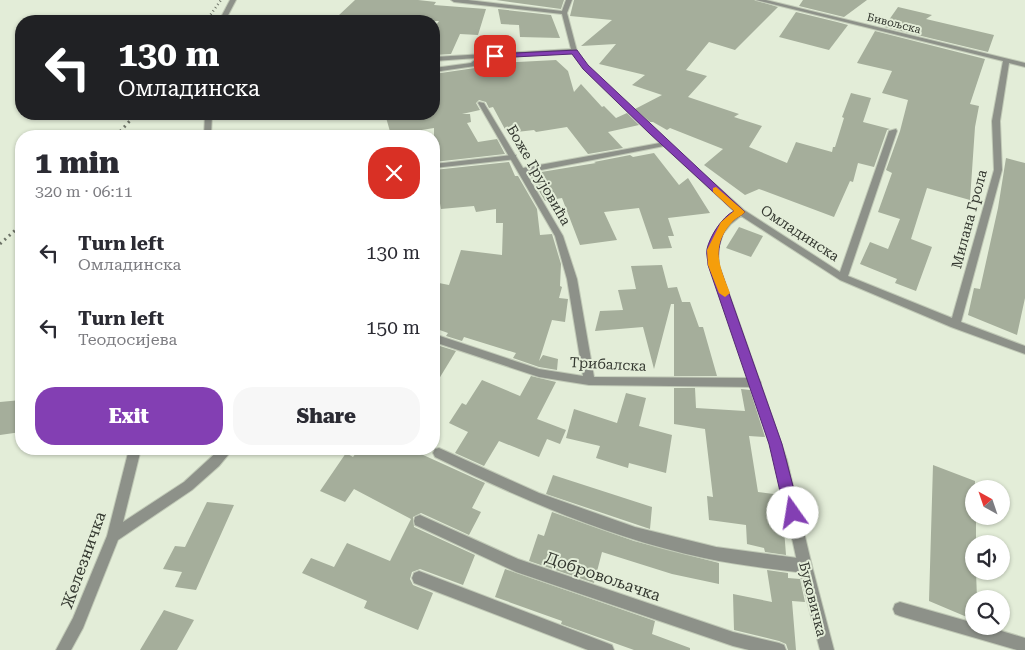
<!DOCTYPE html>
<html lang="en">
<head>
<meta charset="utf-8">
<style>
	body { margin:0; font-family:"Roboto Serif",serif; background:#f7f7f7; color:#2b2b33; height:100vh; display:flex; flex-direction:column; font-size:19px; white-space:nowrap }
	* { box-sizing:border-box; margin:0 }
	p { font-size:16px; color:#7c7c81 }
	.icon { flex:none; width:28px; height:28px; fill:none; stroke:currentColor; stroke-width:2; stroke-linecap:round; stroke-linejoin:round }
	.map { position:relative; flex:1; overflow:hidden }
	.panel { position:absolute; left:15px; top:130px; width:425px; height:325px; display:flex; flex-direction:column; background:#fff; border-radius:20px; box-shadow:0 1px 4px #0004 }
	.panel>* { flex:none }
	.top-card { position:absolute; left:15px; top:15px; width:425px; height:105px; border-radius:20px; box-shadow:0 1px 4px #0004; background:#202124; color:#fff; overflow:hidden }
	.needle { width:32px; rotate:320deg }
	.controls { position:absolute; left:965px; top:480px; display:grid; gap:10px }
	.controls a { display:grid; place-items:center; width:45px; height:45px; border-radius:50%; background:#fff; box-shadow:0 1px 4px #0004; font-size:25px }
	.pin { position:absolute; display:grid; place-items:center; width:42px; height:42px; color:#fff; margin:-21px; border-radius:10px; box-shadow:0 2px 8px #0006 }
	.me { position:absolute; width:55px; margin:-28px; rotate:347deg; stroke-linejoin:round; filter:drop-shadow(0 0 4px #0008) }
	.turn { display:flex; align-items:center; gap:18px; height:105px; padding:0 20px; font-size:22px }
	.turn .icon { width:65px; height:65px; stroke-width:2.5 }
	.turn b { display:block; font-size:35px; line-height:42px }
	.round { display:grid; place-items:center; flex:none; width:52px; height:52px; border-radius:20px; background:#f7f7f7 }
	.summary { display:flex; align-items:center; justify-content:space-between; height:85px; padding:0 20px }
	h1 { font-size:30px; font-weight:800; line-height:38px }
	.action { display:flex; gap:10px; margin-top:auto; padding:10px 20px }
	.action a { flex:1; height:58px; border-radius:20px; background:#833fb3; color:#fff; font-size:20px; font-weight:800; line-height:58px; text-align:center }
	.action a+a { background:#f7f7f7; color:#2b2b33 }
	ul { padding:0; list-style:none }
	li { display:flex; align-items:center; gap:15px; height:75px; padding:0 20px }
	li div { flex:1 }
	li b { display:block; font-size:19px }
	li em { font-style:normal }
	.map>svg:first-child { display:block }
</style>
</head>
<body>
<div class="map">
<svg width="1025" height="650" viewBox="0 0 1025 650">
	<rect width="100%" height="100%" fill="#e3edd8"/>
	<g fill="#a5ae9b">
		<path d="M355 0H418L436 2 434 5 486 9 478 35 460 34 451 54 434 55V28L439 21H384L338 16Z"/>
		<path d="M496 0H564L561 9Z"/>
		<path d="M574 0H754L778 7 735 50 709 42 686 70 707 76 688 97 739 114 734 117 762 126 749 147 787 163 796 142 832 152 833 147H835L844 118 842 117 851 93 871 98 863 122 890 129 887 130 874 167 858 163 853 182 850 181 834 217 759 189 745 195 704 165 723 149 670 128 667 130 653 122H650L635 109 662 95 632 85 645 75 599 64 616 44 581 46 612 20 570 16Z"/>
		<path d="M803 0H867L844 17 799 6Z"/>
		<path d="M898 7 932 15 926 19 994 35 988 52 884 27Z"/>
		<path d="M498 9 551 15 560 38 520 37 519 25 501 24Z"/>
		<path d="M796 12 837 22 848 25 829 50 779 37Z"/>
		<path d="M875 31 985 59 970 104 979 106 975 127 970 200 927 188 911 239 932 247 916 291 895 283 897 279 860 264 870 242 888 249 900 219 878 212 892 173 886 170 900 131 908 100 882 93 892 71 857 63Z"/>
		<path d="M556 60 568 71 574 92 581 84 602 107 604 106 616 118 627 113 639 125 608 132 623 148 588 154 567 127 536 132 534 130 507 133 493 107 489 108 486 102 479 100 476 103 480 110 462 114H470L471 122 467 123 478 142 497 139 505 154 434 162V128L391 135 385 114H434V74L475 68 481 64Z"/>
		<path d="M654 153 679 185 688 178 710 213 668 218 674 236H668L672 248 653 249 639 208 604 212 617 240 580 245 562 198 545 201 529 174 596 163 594 162 630 155 633 157Z"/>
		<path d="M1006 158 1025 163V298L1017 335 968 315 974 288 980 289 998 208Z"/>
		<path d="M509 162 515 176H518L537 209 540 235 552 234 561 264 560 286 562 287 559 298 568 299 565 322 552 320 539 361 543 355 558 359 557 370 539 367 513 358 516 353 464 337 462 341 446 336 448 333 434 328V282L449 285 461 250 502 255 503 223H496V209L476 212 474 206 441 209 436 181H434V170Z"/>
		<path d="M739 227 763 236 751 257 726 248Z"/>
		<path d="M662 265 668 288 677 287 682 302H690L699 327H703L717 376H674V304H671L654 369 643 327 595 331 600 311 623 310 618 290 636 289 631 266Z"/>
		<path d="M440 346 456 351 434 387V355Z"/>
		<path d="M531 376 556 382 537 419 566 430 560 444 547 439 539 457 499 441 484 466 455 453 468 432 449 423 462 403 466 405 482 380 520 396Z"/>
		<path d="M674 388H695L696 408 745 411 741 389 750 390 765 437 749 436 758 492 781 495 786 529H784L786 555 765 552 764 548 747 544 746 525 709 520 707 496 713 497 705 429 674 424Z"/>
		<path d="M626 393 646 398 639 426 672 435 666 473 629 463 628 468 596 458 600 446 566 438 574 409 617 423Z"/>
		<path d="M21 400V432L0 435V402Z"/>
		<path d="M359 449H410L485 483 472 508 481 512 469 535 421 513 413 517 414 527 475 555 463 585 420 569 412 572 410 579 413 585 433 593 418 630 364 608 367 601 302 573 311 558 334 567 347 543 390 561 411 519 354 489 345 502 320 491 346 453 353 457Z"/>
		<path d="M933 465 975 481 974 516H976V544H974V571H976L977 599H974V620L929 601Z"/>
		<path d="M553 475 652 507 650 529 546 494Z"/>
		<path d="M207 502 234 505 196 590 175 587 182 572 163 569 175 546 185 547Z"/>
		<path d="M552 512 634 541 719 563V584L672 574 602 552 594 583 529 561 538 534 544 536Z"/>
		<path d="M505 569 655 621 652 634 690 648V650H634L561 624 562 621 495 597Z"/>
		<path d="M767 570 788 573V578L800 579 805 602 792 601 796 650H788L786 644 779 641 734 630 733 594 772 602Z"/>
		<path d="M164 610 194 620 177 650H140Z"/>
	</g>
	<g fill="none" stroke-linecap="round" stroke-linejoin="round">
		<defs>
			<g id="service">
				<path d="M513 155H516V159L434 168V164Z"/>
				<path d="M439 448 539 493 635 527 716 547 805 559 810 561 812 566 810 571 805 573C771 569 737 565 704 558 610 538 521 499 435 457L433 453 435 449Z"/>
				<path d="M420 515 518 559 733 632 779 643 784 645 786 650H749L733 646 516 572 415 525 414 521 415 517Z"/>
				<path d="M900 602 974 623V626H985L1025 638V650H1017L900 616 895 614 893 609 895 604Z"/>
			</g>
			<g id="minor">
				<path d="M230 0H236L225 21H219Z"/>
				<path d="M451 0H468L562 11 566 0H572L567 13 577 51 587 66 684 157 744 210 840 272 889 131 896 129 897 131 848 276 952 318 994 170 992 121 1003 61 756 0H766L1025 63V67L1009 63 1000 121 1002 170 961 322 1025 346V354L951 327 840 280 741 216 731 224 723 234 718 249 719 265 759 379 761 383V385L787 460 812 566 834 650H820L798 566 775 460 751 387 589 385 539 377 434 342V334L539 369 583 376 567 279 555 236 478 103 479 102 484 103 523 168 660 143 583 68 572 53 484 58 475 66 434 72V68L471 63 477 58 434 61V57L571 49 562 14 454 2ZM664 146 735 212C716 224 708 243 709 265L748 378 594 377 577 279 563 236 526 173Z"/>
				<path d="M205 114H212L211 136H204Z"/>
				<path d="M129 449H141L123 522 184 482 220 449H233L219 466 192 490 118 540 83 628 71 650H56L73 618 107 536Z"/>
				<path d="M419 571 607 643 612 645 614 650H588L419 585 414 583 412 578 414 573Z"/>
			</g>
		</defs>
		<use href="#service" stroke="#c0c9b6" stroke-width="2"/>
		<use href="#minor" stroke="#c0c9b6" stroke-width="2"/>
		<use href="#service" fill="#8d9189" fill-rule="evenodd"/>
		<use href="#minor" fill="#8d9189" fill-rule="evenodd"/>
		<path stroke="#6d7367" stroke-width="2.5" stroke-dasharray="1 3" stroke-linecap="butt" d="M206 21 221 0"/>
		<g stroke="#6d7367" stroke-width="3" stroke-dasharray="2 4" stroke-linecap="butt">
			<path d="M116 136 136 114"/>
			<path d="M0 244 21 225"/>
		</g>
	</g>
	<path fill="#833fb3" stroke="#552974" d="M577 50 588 65 745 212C742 215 739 216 736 218 721 229 717 248 719 265L782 444 800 513 798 518 793 520 788 518 785 513 769 444 708 265C708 260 706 254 707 249 710 236 722 217 734 211L649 133 583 69 572 54 495 58 492 56 495 54Z"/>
	<path fill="#f59e0b" d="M716 187 745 212C742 216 737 217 733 221 710 246 719 265 730 293L725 297 719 293 708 265 707 250 721 222 734 211 713 192V188Z"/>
	<g text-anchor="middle" stroke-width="4" stroke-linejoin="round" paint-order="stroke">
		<g font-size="11" fill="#343830" stroke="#e3edd8">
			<text transform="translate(894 23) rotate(14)" y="4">Бивољска</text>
		</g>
		<g font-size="14" fill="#343830" stroke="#e3edd8">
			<text transform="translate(539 175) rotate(60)" y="5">Боже Грујовића</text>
			<text transform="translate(969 219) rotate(-75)" y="5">Милана Грола</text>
			<text transform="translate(800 233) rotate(33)" y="5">Омладинска</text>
			<text transform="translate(608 364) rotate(3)" y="5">Трибалска</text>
			<text transform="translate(813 599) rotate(76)" y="5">Буковичка</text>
		</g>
		<g font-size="16" fill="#343830" stroke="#e3edd8">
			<text transform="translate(83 560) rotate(-70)" y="6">Железничка</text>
			<text transform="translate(603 576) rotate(19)" y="6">Добровољачка</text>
		</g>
	</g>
</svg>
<div class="controls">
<a><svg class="needle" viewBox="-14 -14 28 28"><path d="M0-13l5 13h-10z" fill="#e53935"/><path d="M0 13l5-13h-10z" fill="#7c7c81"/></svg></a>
<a><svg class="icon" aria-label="sound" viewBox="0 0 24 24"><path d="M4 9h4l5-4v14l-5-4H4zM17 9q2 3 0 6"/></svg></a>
<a><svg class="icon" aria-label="search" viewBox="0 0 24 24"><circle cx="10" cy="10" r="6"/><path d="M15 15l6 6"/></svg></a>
</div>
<div class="pin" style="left:495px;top:56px;background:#d93025"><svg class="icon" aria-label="arrive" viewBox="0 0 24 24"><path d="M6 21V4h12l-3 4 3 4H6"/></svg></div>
<svg class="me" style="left:793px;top:513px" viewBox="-20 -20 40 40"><circle r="19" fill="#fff"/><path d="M0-13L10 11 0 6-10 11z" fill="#833fb3"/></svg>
<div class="top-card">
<div class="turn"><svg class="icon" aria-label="left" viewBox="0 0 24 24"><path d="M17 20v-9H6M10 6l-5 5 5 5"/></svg><div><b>130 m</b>Омладинска</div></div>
</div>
<section class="panel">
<div class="summary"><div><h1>1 min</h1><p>320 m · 06:11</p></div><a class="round" style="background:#d93025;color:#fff"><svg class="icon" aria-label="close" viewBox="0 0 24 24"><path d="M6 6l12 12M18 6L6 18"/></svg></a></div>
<ul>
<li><svg class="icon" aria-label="left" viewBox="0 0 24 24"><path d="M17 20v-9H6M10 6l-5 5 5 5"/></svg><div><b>Turn left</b><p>Омладинска</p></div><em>130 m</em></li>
<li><svg class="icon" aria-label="left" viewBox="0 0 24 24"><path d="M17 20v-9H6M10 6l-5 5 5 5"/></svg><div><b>Turn left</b><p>Теодосијева</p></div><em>150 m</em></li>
</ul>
<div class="action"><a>Exit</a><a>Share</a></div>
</section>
</div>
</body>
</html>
